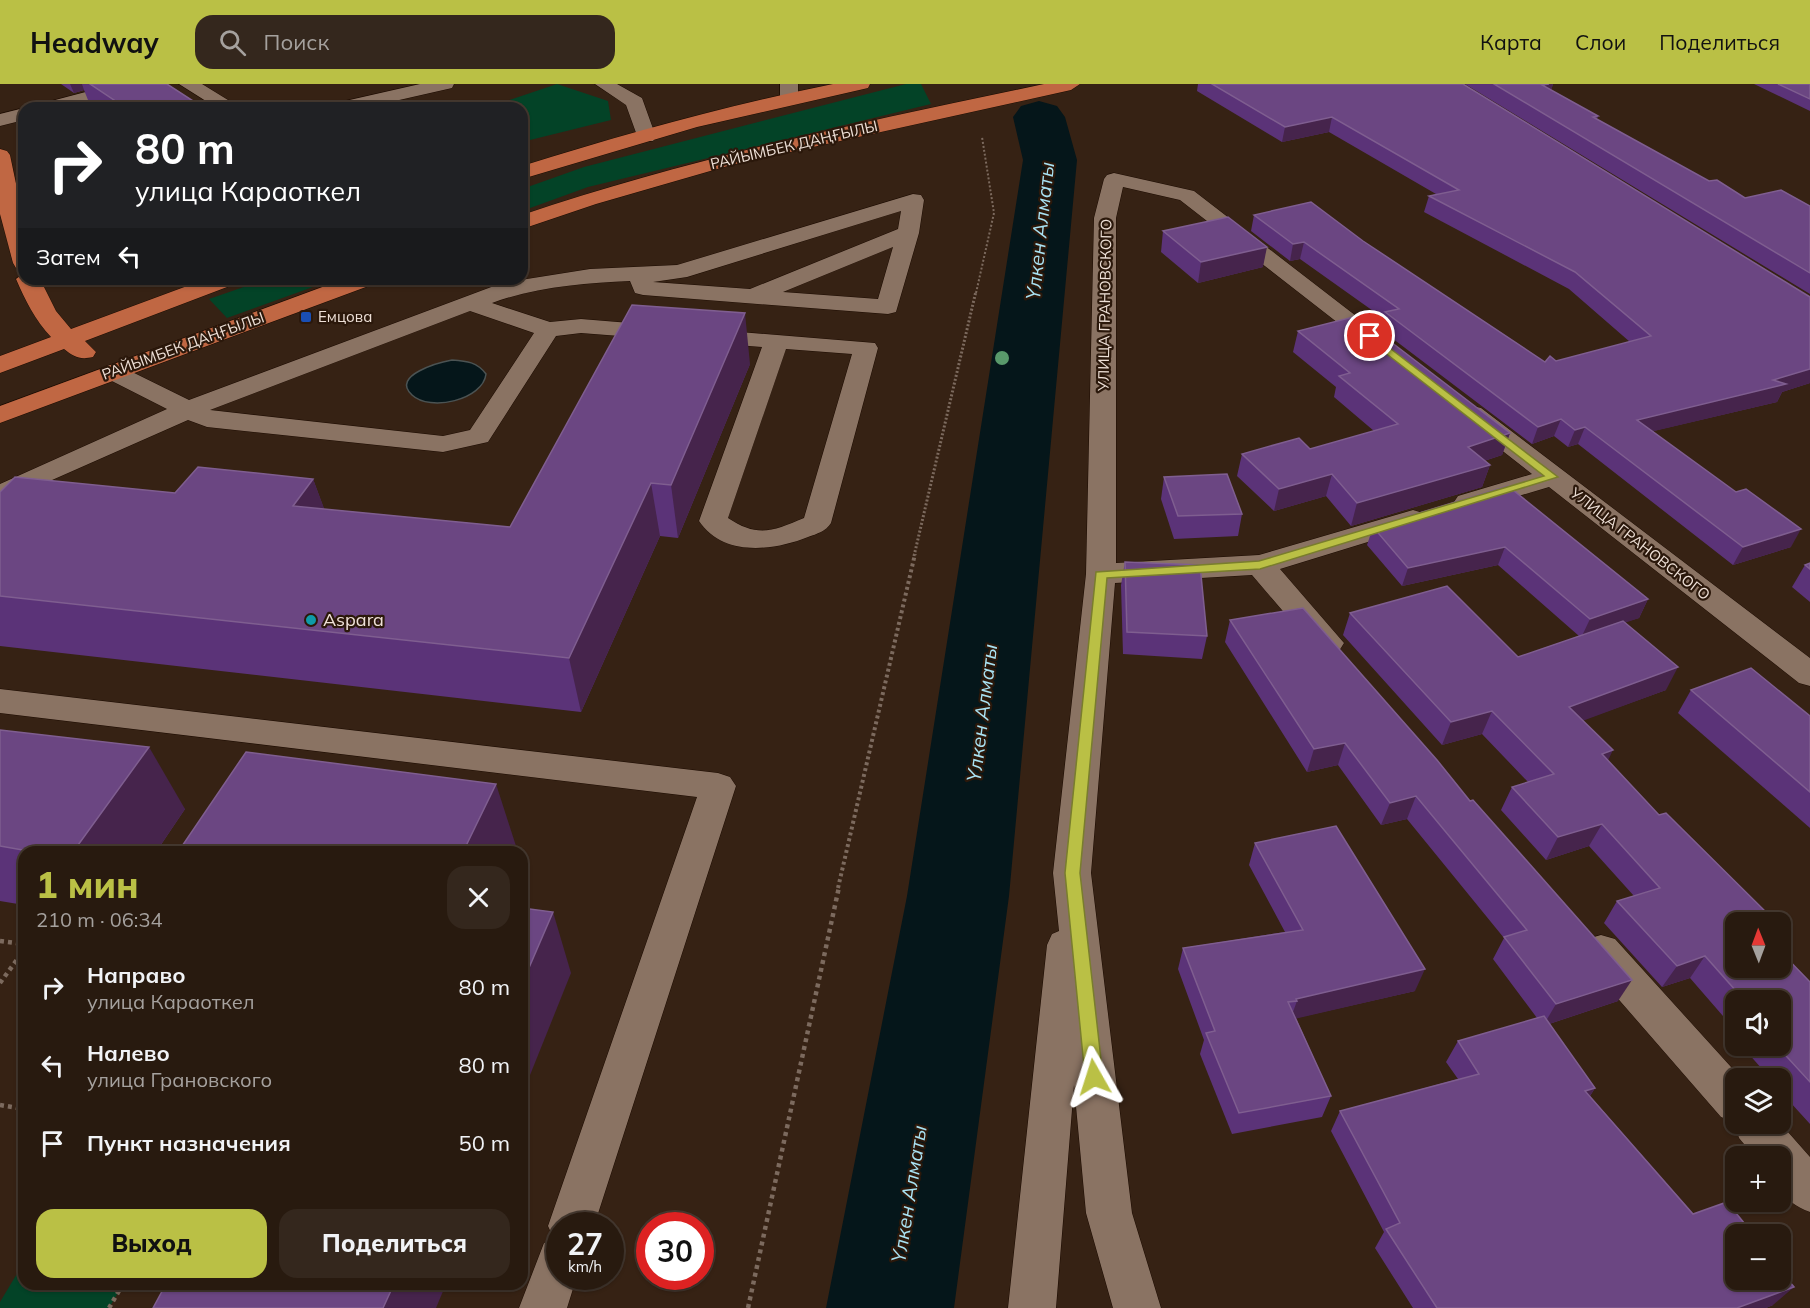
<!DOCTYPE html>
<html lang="ru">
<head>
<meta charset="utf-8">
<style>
	body { margin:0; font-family:Mulish,sans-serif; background:#34271d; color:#f1f3f6; height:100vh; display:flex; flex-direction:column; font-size:22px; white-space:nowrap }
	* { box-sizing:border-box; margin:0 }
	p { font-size:20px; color:#a5a19e }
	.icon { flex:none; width:33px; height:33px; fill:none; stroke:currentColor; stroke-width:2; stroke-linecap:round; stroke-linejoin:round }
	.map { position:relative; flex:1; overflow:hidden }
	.sheet { position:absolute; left:18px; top:762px; width:510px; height:444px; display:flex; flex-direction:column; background:#281a0f; border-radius:18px; box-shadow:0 2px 4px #0004,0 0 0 2px #44382f }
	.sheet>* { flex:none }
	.hud { position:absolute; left:18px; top:18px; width:510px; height:183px; border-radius:18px; box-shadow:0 2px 4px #0004,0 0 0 2px #44382f; background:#202124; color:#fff; overflow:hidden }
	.needle { width:39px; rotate:359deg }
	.controls { position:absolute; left:1725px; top:828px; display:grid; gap:12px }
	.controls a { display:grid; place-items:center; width:66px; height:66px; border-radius:12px; background:#281a0f; box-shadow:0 2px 4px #0004,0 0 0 2px #44382f; font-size:30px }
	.speed { position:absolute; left:546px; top:1128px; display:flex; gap:12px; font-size:30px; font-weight:700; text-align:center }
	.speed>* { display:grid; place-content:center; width:78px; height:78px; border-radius:50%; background:#281a0f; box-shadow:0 2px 4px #0004,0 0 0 2px #44382f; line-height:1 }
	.speed small { font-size:15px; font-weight:400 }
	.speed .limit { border:9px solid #d22; background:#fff; color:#111 }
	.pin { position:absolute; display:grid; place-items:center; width:51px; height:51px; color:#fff; margin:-26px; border:3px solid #fff; border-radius:50%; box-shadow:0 2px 6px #0007 }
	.me { position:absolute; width:66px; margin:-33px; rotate:354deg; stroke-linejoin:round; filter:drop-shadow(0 0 4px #0008) }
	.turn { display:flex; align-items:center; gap:21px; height:126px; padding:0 18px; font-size:27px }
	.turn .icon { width:78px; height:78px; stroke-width:2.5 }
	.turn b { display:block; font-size:42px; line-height:51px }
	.then { display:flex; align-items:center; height:57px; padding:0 18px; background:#0003; gap:12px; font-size:22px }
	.round { display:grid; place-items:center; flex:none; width:63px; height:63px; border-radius:18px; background:#34271d }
	.head { display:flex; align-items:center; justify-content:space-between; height:102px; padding:0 18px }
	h1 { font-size:36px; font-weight:800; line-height:45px; color:#bac045 }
	.cta { display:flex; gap:12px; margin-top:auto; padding:12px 18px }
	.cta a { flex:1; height:69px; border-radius:18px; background:#bac045; color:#111; font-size:24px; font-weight:800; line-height:69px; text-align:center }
	.cta a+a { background:#34271d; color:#f1f3f6 }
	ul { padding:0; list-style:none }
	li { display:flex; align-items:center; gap:18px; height:78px; padding:0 18px }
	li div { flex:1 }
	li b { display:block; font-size:22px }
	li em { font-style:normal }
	header { display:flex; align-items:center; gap:36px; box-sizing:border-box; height:84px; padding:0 30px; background:#bac045; color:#111 }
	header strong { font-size:28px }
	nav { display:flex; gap:33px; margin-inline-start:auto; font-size:21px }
	.search { width:420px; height:54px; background:#34271d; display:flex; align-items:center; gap:15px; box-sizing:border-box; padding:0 21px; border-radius:18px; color:#a5a19e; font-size:22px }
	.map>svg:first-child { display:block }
</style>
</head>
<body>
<header>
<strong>Headway</strong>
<div class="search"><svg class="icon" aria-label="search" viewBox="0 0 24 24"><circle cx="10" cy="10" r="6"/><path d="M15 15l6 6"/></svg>Поиск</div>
<nav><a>Карта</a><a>Слои</a><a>Поделиться</a></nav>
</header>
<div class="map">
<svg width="1810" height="1224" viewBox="0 0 1810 1224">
	<rect width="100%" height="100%" fill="#362214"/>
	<g fill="#034327">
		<path d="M557 0 608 17 611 36 522 58V24H486Z"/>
		<path d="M906 0H921L931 20 588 103 522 127V105L584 83Z"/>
		<path d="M267 195H335L227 234 209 215Z"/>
		<path d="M24 1178V1200H123L109 1224H0V1218Z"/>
	</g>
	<path fill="#05161a" stroke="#4b5353" stroke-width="1.5" d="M452 276C467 277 477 278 486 290 483 316 430 328 412 311 390 291 441 278 452 276Z"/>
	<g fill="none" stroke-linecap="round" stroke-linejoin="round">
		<path fill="#05161a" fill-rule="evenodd" d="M1039 17 1057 22 1065 33 1077 76 1009 812 954 1224H826L907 812 1023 76 1013 33 1021 22Z"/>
		<defs>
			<g id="minor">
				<path d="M116 0H147L145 4 69 24H37L40 20Z"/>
				<path d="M179 0H202L241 24H217Z"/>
				<path d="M420 0H454L452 4 364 24H329L332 20Z"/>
				<path d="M595 0H617L642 14 656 53 653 57H639L626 21Z"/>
				<path d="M780 0H798V15L796 19H782L780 15Z"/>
				<path d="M24 24V36L0 42V30Z"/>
				<path d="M1114 89 1194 107 1395 262 1392 267 1383 269 1374 267 1180 116 1123 103 1116 134V479L1259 471 1413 426 1423 429 1427 435 1423 441 1280 485 1344 559 1339 567 1328 570 1317 567 1252 491 1115 499 1091 789 1132 1129 1161 1224H1113L1086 1129 1074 1001 1056 1224H1008L1047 861 1052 850 1059 847 1053 789 1086 490 1094 134 1104 95 1107 91Z"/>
				<path d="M913 110 921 111 924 116 919 149 896 228 888 230 643 211 635 209 630 197C584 199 535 203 492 219L550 238 581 235 875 259 878 264 831 439C826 447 817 450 808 453 773 467 723 473 699 437L762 263 581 249 556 252 488 358 443 368 207 343 188 336 0 419V400L167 325 104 293 100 288 104 283 113 280 122 283 189 316 502 199 590 185 677 181ZM901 127 898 145 750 205 653 198 687 193ZM893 163 878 215 783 208ZM470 227 534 249 470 346 443 352 210 326ZM786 265 852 270 804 434C773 447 758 454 728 434Z"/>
				<path d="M1472 322 1481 324 1810 574V602L1799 599 1549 403 1468 427 1458 424 1454 418 1458 412 1532 390 1463 336 1459 330 1463 324Z"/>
				<path d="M0 605 718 689 730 693 736 702 594 1142H560V1192H577L567 1224H519L544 1159 554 1155 548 1142 697 713 0 629Z"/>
				<path d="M1601 851 1615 855 1741 994H1736V1040L1780 1039 1810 1073V1128C1779 1116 1780 1103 1780 1072H1754L1739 1054 1734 1038 1721 1033 1587 879 1581 867 1587 855Z"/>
			</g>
			<g id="major">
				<path d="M833 0H870L868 4 697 43 522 95V82C624 50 728 21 833 0Z"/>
				<path d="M1044 0H1080L1071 6 731 81 596 120 522 145V131C693 73 868 37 1044 0Z"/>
				<path d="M0 65 7 67 10 71 24 138V186L16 184 13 179 0 130Z"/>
				<path d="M24 189V195H40L56 227 71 245 206 195H239L235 200 85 257 96 268 93 273C80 276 74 273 64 265L0 289V272L51 253C35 236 25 216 16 195Z"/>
				<path d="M344 195H378L374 200 0 339V322Z"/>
			</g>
		</defs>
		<use href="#minor" stroke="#1c0b01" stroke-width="1"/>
		<use href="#major" stroke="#1c0b01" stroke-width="1"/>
		<path stroke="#7c6a5e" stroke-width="2" stroke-dasharray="2 2" stroke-linecap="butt" d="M976 209 994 129 982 53"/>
		<path stroke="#7c6a5e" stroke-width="3" stroke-dasharray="2 2" stroke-linecap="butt" d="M914 472 976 207"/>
		<path stroke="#7c6a5e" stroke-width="4" stroke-dasharray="3 3" stroke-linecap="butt" d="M838 804 915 470"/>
		<g stroke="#7c6a5e" stroke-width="4.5" stroke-dasharray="4 4" stroke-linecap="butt">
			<path d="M0 857 24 860"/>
			<path d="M0 899 24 866"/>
			<path d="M0 1021 24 1025"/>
			<path d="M109 1224 123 1200"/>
			<path d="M748 1224 839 803"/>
		</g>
		<use href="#minor" fill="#8a7363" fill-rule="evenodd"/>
		<use href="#major" fill="#c06743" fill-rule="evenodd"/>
	</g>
	<circle fill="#59996b" cx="1002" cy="274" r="7"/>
	<g fill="#5b3378">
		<path d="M61 0H167L204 24H95L90 21 84 6 74 9Z"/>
		<path d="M1198 0H1463L1810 213V299L1782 308 1777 318 1653 347 1791 463 1733 481 1578 360 1568 363 1554 352 1532 360 1380 245 1383 234 1300 175 1290 177 1251 147 1254 131 1363 157 1545 278 1556 277 1630 258 1569 205 1424 128 1429 112 1436 110 1329 48 1282 58 1197 7Z"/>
		<path d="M1465 0H1553L1551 6 1598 32 1597 35 1709 97 1745 114 1810 122V210Z"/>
		<path d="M1754 0H1810V27Z"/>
		<path d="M1163 147 1263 183 1198 199 1161 168Z"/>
		<path d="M1298 247 1510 349 1502 371 1484 377 1490 381 1482 403 1351 442 1326 412 1274 427 1237 392 1242 370 1310 365 1374 347 1334 313 1336 303 1293 268Z"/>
		<path d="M750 280 678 454 660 452 581 628 0 562V408L175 409 313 395 324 425 510 443Z"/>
		<path d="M1164 393 1242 430 1238 452 1174 455 1161 415Z"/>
		<path d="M1508 402 1648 515 1639 534 1625 538 1666 606 1583 636 1608 677 1659 731 1776 838H1736L1810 898V1040L1780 1007V994H1770L1747 968 1750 964 1748 962H1780V916H1736V947L1690 894 1662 903 1604 839 1617 817 1634 812 1589 762 1546 776 1501 726 1512 703 1528 698 1482 650 1442 661 1343 551 1350 529 1518 573 1579 552 1498 481 1402 502 1367 461 1373 443Z"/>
		<path d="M1125 478 1207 552 1202 575 1123 570 1121 501Z"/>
		<path d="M1810 479V518L1792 503 1805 481Z"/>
		<path d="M1303 524 1618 917 1549 940 1595 1004 1590 1012 1773 1221 1766 1224H1413L1375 1164 1384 1148 1331 1047 1340 1027 1458 995 1446 978 1458 957 1537 934 1493 875 1504 854 1407 735 1381 741 1338 681 1307 688 1225 558 1230 536Z"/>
		<path d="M1691 606 1810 632V744L1678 629Z"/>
		<path d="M0 646 185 725 156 768H24V821L0 817Z"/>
		<path d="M1255 759 1415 907 1296 934 1331 1012 1322 1033 1232 1050 1200 970 1204 956 1178 885 1183 864 1285 848 1249 781Z"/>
	</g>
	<g fill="#46244c">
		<path d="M70 0H82L84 6 74 9Z"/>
		<path d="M1549 0H1553L1549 14 1542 1Z"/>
		<path d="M1332 33 1329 48 1282 58 1285 43Z"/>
		<path d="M1304 158 1300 175 1290 177 1293 160Z"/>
		<path d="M1267 163 1263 183 1198 199 1201 178Z"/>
		<path d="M745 229 750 280 678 454 671 401Z"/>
		<path d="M1810 285V299L1782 308 1777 318 1629 353 1637 336Z"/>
		<path d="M1561 335 1554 352 1532 360 1538 343Z"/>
		<path d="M1585 343 1578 360 1568 363 1575 346Z"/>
		<path d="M1510 349 1502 371 1460 385 1468 363Z"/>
		<path d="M1490 381 1482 403 1351 442 1357 419Z"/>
		<path d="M1332 390 1326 412 1274 427 1279 405Z"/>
		<path d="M313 395 333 448 293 422Z"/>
		<path d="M651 399 660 452 581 628 569 574Z"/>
		<path d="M1801 445 1791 463 1733 481 1743 463Z"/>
		<path d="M1505 463 1498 481 1402 502 1408 484Z"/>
		<path d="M1648 515 1639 534 1581 554 1590 535Z"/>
		<path d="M1678 583 1666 606 1558 646 1569 623Z"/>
		<path d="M1492 627 1482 650 1442 661 1451 638Z"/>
		<path d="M1345 659 1338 681 1307 688 1314 665Z"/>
		<path d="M149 663 185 725 156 768H73Z"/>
		<path d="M1613 666 1602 689V670Z"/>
		<path d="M496 700 516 762 513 768H463Z"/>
		<path d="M1416 712 1407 735 1381 741 1390 719Z"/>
		<path d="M1602 740 1589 762 1546 776 1558 753Z"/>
		<path d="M553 828 571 889 522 1011V900Z"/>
		<path d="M1705 872 1690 894 1662 903 1677 882Z"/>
		<path d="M1425 885 1415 907 1290 936 1297 917 1296 915Z"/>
		<path d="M1632 896 1618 917 1543 942 1556 920Z"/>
		<path d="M1595 1004 1581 1025 1585 1007Z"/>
		<path d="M394 1200H446L436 1224H383Z"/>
		<path d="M1794 1203 1773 1221 1766 1224H1737Z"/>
	</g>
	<g fill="#6b4682" stroke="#7f5e90" stroke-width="1.5">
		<path d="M90 0H167L204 24H126Z"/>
		<path d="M1212 0H1463L1810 213V285L1773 296 1786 300 1637 336 1736 408 1746 405 1801 445 1743 463 1585 343 1575 346 1561 335 1538 343 1385 228 1399 225 1304 158 1293 160 1254 131 1311 118 1363 157 1545 278 1550 272 1556 277 1651 252 1575 188 1429 112 1459 106 1332 33 1285 43Z"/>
		<path d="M1494 0H1549L1542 1 1598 32 1593 33 1709 97 1717 96 1745 114 1781 106 1810 122V189Z"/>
		<path d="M1778 0H1810V15Z"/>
		<path d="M1228 133 1267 163 1201 178 1163 147Z"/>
		<path d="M632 221 745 229 671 401 651 399 569 574 0 512V408L15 393 175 409 198 383 313 395 293 422 510 443Z"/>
		<path d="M1357 232 1510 349 1468 363 1490 381 1357 419 1332 390 1279 405 1242 370 1299 354 1310 365 1398 340 1339 292 1350 289 1298 247Z"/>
		<path d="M1227 390 1242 430 1178 432 1164 393Z"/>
		<path d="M1508 402 1648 515 1590 535 1505 463 1408 484 1373 443Z"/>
		<path d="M1125 478 1200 481 1207 552 1127 548Z"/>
		<path d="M1810 479V485L1805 481Z"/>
		<path d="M1447 502 1518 573 1623 537 1678 583 1569 623 1613 666 1602 670 1659 731 1666 729 1776 838H1736V884H1780V867L1810 898V998L1777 962H1780V916H1744L1705 872 1677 882 1617 817 1660 804 1602 740 1558 753 1512 703 1554 690 1492 627 1451 638 1350 529Z"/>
		<path d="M1303 524 1437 676 1470 717 1473 716 1632 896 1556 920 1504 853 1527 846 1416 712 1390 719 1345 659 1314 665 1230 536Z"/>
		<path d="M1751 584 1810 632V708L1691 606Z"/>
		<path d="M0 646 149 663 73 768H34L0 762Z"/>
		<path d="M246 668 496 700 463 768H178Z"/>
		<path d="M1336 742 1425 885 1296 915 1297 917 1288 918 1331 1012 1239 1029 1206 949 1215 947 1183 864 1303 846 1255 759Z"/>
		<path d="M522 824 553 828 522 900Z"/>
		<path d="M1544 932 1595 1004 1585 1007 1693 1130 1727 1118 1753 1150H1736V1196H1780V1186L1794 1203 1737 1224H1437L1386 1145 1400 1139 1340 1027 1479 990 1458 957Z"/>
		<path d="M166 1200H394L383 1224H153Z"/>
	</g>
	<path fill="#bac045" stroke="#797d2d" stroke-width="1.5" d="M1370 249 1558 393 1260 485 1107 494 1080 789 1103 993 1100 999 1094 1001 1088 999 1085 993 1065 789 1096 488 1259 477 1544 392 1366 254V250Z"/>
	<rect fill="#1a4fb4" stroke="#2b180b" stroke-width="2" x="300" y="227" width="12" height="12" rx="3"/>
	<circle fill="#0f9aa8" stroke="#2b180b" stroke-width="2" cx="311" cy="536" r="6"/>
	<g text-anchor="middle" stroke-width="4.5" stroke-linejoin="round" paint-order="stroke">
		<g font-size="15" fill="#eee0d7" stroke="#2b180b">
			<text transform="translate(794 61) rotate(-13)" y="5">РАЙЫМБЕК ДАҢҒЫЛЫ</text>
			<text transform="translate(1105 221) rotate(-89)" y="5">УЛИЦА ГРАНОВСКОГО</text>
			<text transform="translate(183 262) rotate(-20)" y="5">РАЙЫМБЕК ДАҢҒЫЛЫ</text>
			<text transform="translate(1640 460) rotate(38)" y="5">УЛИЦА ГРАНОВСКОГО</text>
		</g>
		<g font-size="15" fill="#eee0d7" stroke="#2b180b" text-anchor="start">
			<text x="318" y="238">Емцова</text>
		</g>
		<g font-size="18" fill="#eee0d7" stroke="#2b180b" text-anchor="start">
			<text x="323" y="542">Aspara</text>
		</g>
		<g font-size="20" font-style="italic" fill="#a9e2f3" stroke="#2b180b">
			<text transform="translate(1040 147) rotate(-84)" y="7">Үлкен Алматы</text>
			<text transform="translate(982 629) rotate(-83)" y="7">Үлкен Алматы</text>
			<text transform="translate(909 1110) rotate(-81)" y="7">Үлкен Алматы</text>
		</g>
	</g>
</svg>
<div class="controls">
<a><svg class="needle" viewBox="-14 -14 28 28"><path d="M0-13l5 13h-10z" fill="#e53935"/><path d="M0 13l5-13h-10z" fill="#a5a19e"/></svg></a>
<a><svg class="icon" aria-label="sound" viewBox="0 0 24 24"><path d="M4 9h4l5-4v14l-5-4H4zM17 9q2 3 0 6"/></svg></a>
<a><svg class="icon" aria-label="layers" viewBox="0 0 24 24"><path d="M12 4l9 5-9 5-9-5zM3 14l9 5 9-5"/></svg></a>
<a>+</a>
<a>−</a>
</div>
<div class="speed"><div>27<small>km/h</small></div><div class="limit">30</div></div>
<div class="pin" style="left:1370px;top:252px;background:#d93025"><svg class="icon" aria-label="arrive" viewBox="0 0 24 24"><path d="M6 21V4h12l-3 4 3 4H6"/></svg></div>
<svg class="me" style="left:1094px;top:993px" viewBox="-20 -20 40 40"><path d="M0-17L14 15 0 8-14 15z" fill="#bac045" stroke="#fff" stroke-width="4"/></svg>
<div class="hud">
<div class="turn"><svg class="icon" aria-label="right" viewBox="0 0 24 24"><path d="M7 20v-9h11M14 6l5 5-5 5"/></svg><div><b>80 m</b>улица Караоткел</div></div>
<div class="then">Затем<svg class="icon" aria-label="left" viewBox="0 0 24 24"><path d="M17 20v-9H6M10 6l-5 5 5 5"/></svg></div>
</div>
<section class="sheet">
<div class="head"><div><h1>1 мин</h1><p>210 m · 06:34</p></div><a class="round"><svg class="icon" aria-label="close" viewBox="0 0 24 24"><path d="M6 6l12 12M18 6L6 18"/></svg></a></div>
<ul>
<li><svg class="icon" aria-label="right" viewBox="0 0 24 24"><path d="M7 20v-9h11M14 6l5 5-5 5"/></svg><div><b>Направо</b><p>улица Караоткел</p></div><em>80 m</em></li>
<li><svg class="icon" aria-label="left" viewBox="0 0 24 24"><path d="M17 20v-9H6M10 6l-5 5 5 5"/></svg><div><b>Налево</b><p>улица Грановского</p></div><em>80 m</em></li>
<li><svg class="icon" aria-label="arrive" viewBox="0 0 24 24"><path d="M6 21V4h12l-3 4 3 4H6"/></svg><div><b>Пункт назначения</b></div><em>50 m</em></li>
</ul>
<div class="cta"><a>Выход</a><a>Поделиться</a></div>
</section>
</div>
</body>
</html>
